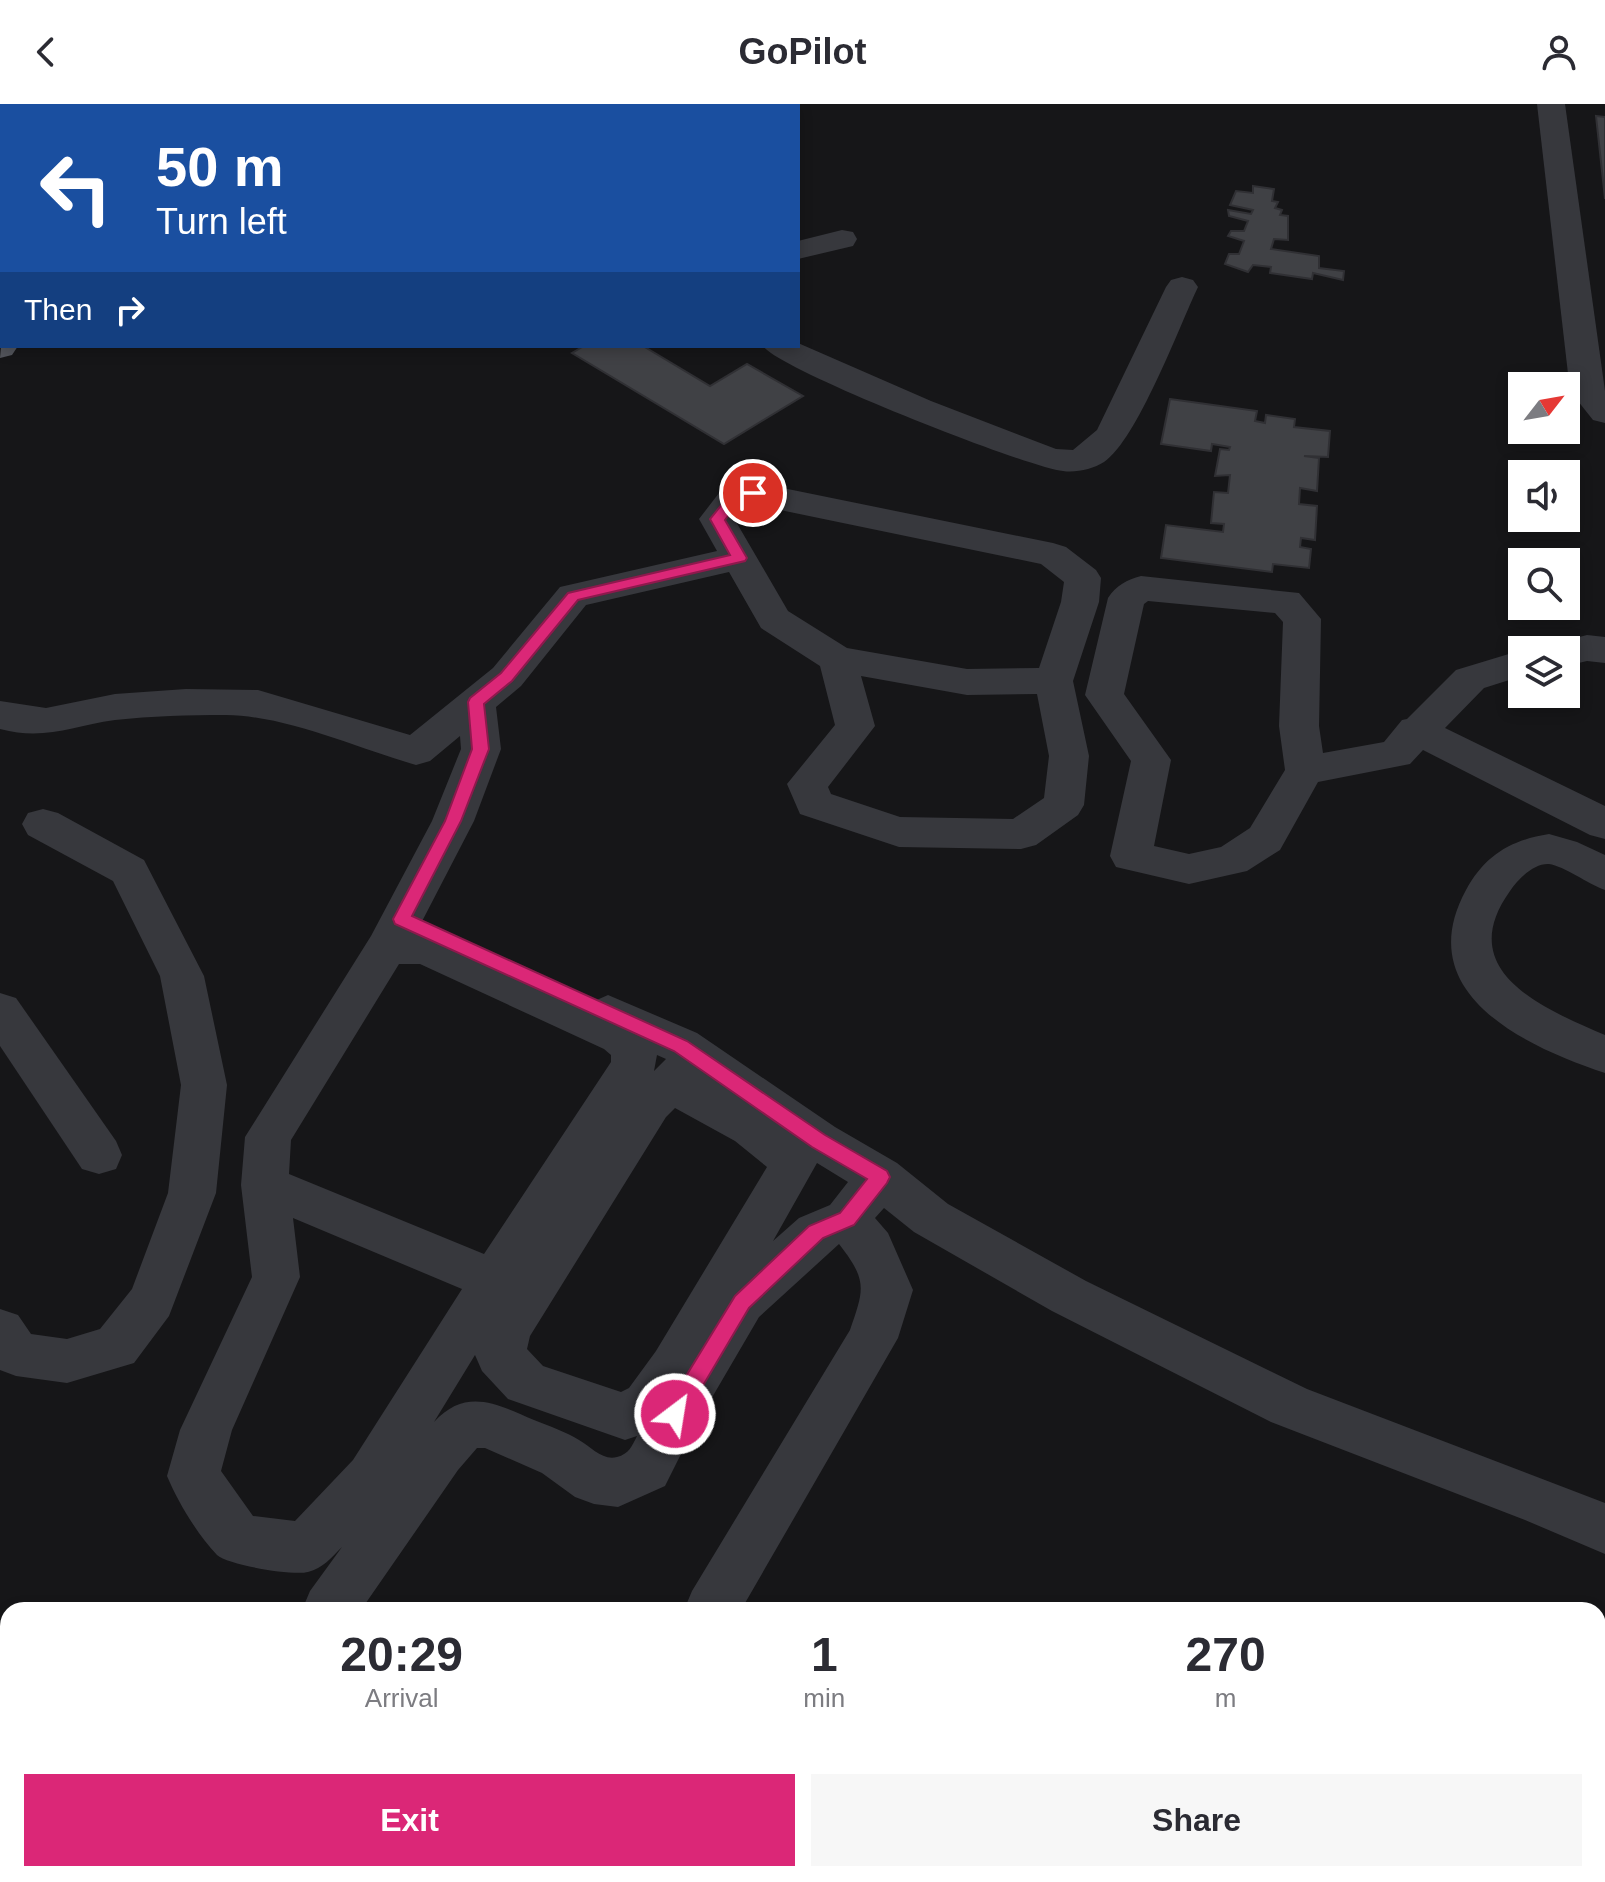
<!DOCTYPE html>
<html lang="en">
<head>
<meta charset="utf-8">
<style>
	body { margin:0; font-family:Arial,sans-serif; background:#f7f7f7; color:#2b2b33; height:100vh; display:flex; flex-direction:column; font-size:30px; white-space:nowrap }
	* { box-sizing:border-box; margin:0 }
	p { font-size:26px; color:#7c7c81 }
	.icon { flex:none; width:44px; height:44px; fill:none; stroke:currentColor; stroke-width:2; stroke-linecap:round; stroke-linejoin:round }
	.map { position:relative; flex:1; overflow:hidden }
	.sheet { position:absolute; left:0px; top:1498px; width:1606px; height:280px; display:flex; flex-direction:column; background:#fff; border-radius:24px 24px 0 0; box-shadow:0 4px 12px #0003 }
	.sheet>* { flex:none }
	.banner { position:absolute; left:0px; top:0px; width:800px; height:244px; box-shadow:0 4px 12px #0003; background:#1a4fa0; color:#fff; overflow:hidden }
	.needle { width:52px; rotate:59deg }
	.buttons { position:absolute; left:1508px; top:268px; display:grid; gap:16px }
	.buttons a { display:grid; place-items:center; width:72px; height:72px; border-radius:0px; background:#fff; box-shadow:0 4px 12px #0003; font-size:40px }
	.pin { position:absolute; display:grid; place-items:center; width:68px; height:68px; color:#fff; margin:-34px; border:4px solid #fff; border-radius:50%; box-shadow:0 2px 8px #0007 }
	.me { position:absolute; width:88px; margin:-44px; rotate:31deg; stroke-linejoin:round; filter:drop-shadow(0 0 6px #0008) }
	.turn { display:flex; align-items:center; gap:28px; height:168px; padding:0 24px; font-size:36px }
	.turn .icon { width:104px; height:104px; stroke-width:2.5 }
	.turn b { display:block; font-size:56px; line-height:68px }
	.then { display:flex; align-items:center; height:76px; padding:0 24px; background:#0003; gap:16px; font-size:30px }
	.eta { display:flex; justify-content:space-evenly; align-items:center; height:136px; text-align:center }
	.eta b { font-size:48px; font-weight:700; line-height:56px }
	.primary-button { display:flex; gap:16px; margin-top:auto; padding:16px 24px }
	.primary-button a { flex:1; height:92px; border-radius:0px; background:#db2777; color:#fff; font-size:32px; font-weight:700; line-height:92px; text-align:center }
	.primary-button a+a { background:#f7f7f7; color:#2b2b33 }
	header { display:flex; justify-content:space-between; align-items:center; height:104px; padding:0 24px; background:#fff; font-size:36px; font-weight:700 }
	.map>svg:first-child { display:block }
</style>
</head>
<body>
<header><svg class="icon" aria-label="back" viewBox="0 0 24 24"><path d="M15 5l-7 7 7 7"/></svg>GoPilot<svg class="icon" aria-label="person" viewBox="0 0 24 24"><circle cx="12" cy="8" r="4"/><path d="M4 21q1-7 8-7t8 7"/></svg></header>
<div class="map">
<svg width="1605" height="1778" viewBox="0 0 1605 1778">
	<rect width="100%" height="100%" fill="#161618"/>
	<g fill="#404145" stroke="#303034" stroke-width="2">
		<path d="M1596 12 1605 13V95Z"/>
		<path d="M1253 82 1274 85 1272 97 1278 98 1275 104 1282 106 1280 111 1288 112V136L1274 135 1271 145 1319 152V164L1344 167 1343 176 1313 169 1312 175 1270 169 1271 163 1253 161 1248 168 1225 160 1229 150H1239L1244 137 1228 132 1231 127H1244L1248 117 1229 112 1228 106 1251 110 1253 106 1230 101 1236 87 1253 89Z"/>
		<path d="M584 242H643L710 282 747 260 803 292 724 340 572 249Z"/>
		<path d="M1170 295 1257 307 1255 317 1265 319 1266 311 1295 315 1294 323 1330 327 1328 353 1304 352 1319 354 1317 387 1300 384 1299 400 1317 402 1315 436 1301 434 1300 443 1311 445 1309 464 1273 460 1272 468 1161 454 1166 421 1223 428 1224 420 1211 419 1214 388 1228 389 1230 371 1215 372 1220 345 1229 346 1230 343 1212 340 1211 347 1161 340Z"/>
	</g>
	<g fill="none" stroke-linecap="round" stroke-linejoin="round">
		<g fill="#37383d" fill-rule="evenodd">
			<path d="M1537 0H1565L1605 287V319L1593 316 1570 287Z"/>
			<path d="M842 126 853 128 857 135 853 142 798 155V137Z"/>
			<path d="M1182 173 1193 176 1198 183C1179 223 1137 336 1104 358 1093 365 1076 369 1063 367 1026 363 779 266 763 242H798V239L931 297 1056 345 1073 346 1097 326 1166 183 1171 176Z"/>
			<path d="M753 378 1053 439 1066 443 1096 466 1101 474 1099 498 1073 577 1089 652 1084 701 1078 711 1036 741 1021 745 899 743 800 710 787 680 835 621 820 562 761 524 729 468 586 501 521 582 496 603 501 645 474 717 417 827 440 832 590 899 608 891 697 929 835 1023 897 1059 948 1100 1086 1177 1307 1285 1605 1399V1450L1525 1416 1271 1318 1052 1207 914 1128 884 1104 875 1114 888 1129 913 1186 898 1234 741 1506H684L692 1487 850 1226C864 1185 868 1177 839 1140L759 1213 693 1326 665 1382 618 1403 594 1400 575 1393 542 1369 485 1344H477L458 1366 361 1506H302L310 1487 342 1443C331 1454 323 1464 308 1468 293 1472 228 1461 217 1451 197 1430 178 1398 167 1372L180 1326 252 1173 241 1081 245 1033 371 832 432 717 461 645 460 632 430 657 416 661C356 644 288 612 226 611 189 611 151 612 115 616 71 622 45 637 0 625V597L46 604 115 590 186 585 258 586 410 631 493 564 560 483 717 447 699 415 719 389ZM756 401 1041 460 1064 478 1061 498 1039 564 967 565 847 544 788 507 735 416 745 405ZM861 572 967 591 1037 590 1049 652 1044 694 1013 715 900 713 831 690 828 683 875 622ZM399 860H420L604 945 611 951V958L484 1150 289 1070 291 1036ZM657 951 666 955 654 967ZM675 1004 735 1037 767 1063 656 1247 629 1284 621 1288 543 1262 527 1245 530 1232 666 1013ZM817 1059 848 1078 830 1101 799 1114 773 1137ZM293 1114 462 1185 353 1356 295 1417 253 1412 221 1367 232 1326 300 1173ZM475 1251 482 1267 508 1295 625 1336 637 1332C632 1342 629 1350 617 1353 603 1357 591 1343 579 1336 566 1328 549 1322 534 1316 497 1300 466 1283 434 1318Z"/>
			<path d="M1141 472 1299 489 1321 515 1319 622 1323 649 1384 638 1402 616 1407 615 1456 566 1522 546V572L1484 584 1445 624 1605 702V735L1590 731 1423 646 1410 660 1318 678 1280 746 1247 767 1189 780 1116 763 1110 752 1131 657 1085 591 1108 494C1116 481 1127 476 1141 472ZM1148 497 1275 509 1283 518 1279 622 1285 666 1250 724 1221 743 1189 750 1154 742 1171 656 1124 590 1144 500Z"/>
			<path d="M1587 531 1605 533V559L1587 557 1566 562V546H1549L1553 540Z"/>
			<path d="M43 705 58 709 144 756 204 872 227 981 216 1089 169 1212 134 1259 67 1279 16 1272 0 1266V1205L18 1211 31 1230 67 1235 100 1225 132 1185 168 1089 181 981 160 872 113 777 28 731 22 720 28 709Z"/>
			<path d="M1549 730 1577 738 1605 751V786C1588 780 1564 762 1549 760 1534 759 1518 775 1510 787 1452 868 1545 905 1605 931V969C1524 942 1410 889 1466 786 1485 751 1511 736 1549 730Z"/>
			<path d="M0 889 16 894 116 1037 122 1051 116 1065 99 1070 82 1065 0 942Z"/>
			<path d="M469 1770H532L536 1778H473Z"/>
			<path d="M734 1770H794L791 1778H731Z"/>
			<path d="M1040 1770H1105L1109 1778H1044Z"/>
		</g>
		<g fill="#53555c" fill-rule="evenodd">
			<path d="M2 193V214L0 215V194Z"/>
			<path d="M2 232V242H18L12 251 0 254Z"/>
		</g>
	</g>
	<path fill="#db2777" stroke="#8e194d" stroke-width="2" d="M753 385 758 386V392L737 400 725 416 747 454 745 457 578 496 512 577 484 600 489 645 461 717 412 812 687 937 825 1031 887 1067 890 1073 887 1079 854 1121 823 1134 749 1204 682 1317 675 1320 667 1317 664 1310 667 1303 735 1192 809 1122 840 1109 867 1075 812 1043 674 947 395 820 393 815 445 717 472 645 468 598 470 594 501 569 568 489 730 451 710 415 727 394Z"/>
</svg>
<div class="buttons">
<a><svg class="needle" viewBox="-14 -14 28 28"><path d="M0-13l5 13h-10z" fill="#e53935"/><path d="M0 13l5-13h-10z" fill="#7c7c81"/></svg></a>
<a><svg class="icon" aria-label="sound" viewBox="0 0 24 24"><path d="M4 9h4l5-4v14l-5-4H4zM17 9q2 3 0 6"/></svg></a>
<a><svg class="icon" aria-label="search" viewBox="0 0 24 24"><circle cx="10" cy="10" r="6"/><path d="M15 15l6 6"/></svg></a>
<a><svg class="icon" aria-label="layers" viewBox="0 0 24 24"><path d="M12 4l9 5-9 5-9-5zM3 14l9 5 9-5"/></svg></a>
</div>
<div class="pin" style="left:753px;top:389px;background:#d93025"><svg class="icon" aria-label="arrive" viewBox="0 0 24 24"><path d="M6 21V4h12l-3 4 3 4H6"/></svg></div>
<svg class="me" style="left:675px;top:1310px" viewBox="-20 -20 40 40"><circle r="17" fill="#db2777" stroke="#fff" stroke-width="3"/><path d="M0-11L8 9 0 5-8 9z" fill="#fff"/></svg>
<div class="banner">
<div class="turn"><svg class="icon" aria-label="left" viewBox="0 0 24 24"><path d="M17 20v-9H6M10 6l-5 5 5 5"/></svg><div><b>50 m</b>Turn left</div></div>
<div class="then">Then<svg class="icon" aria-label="right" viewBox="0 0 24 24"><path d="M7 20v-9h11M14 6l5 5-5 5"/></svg></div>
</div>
<section class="sheet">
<div class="eta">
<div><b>20:29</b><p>Arrival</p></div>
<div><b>1</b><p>min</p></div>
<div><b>270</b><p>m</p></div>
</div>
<div class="primary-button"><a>Exit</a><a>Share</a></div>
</section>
</div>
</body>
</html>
